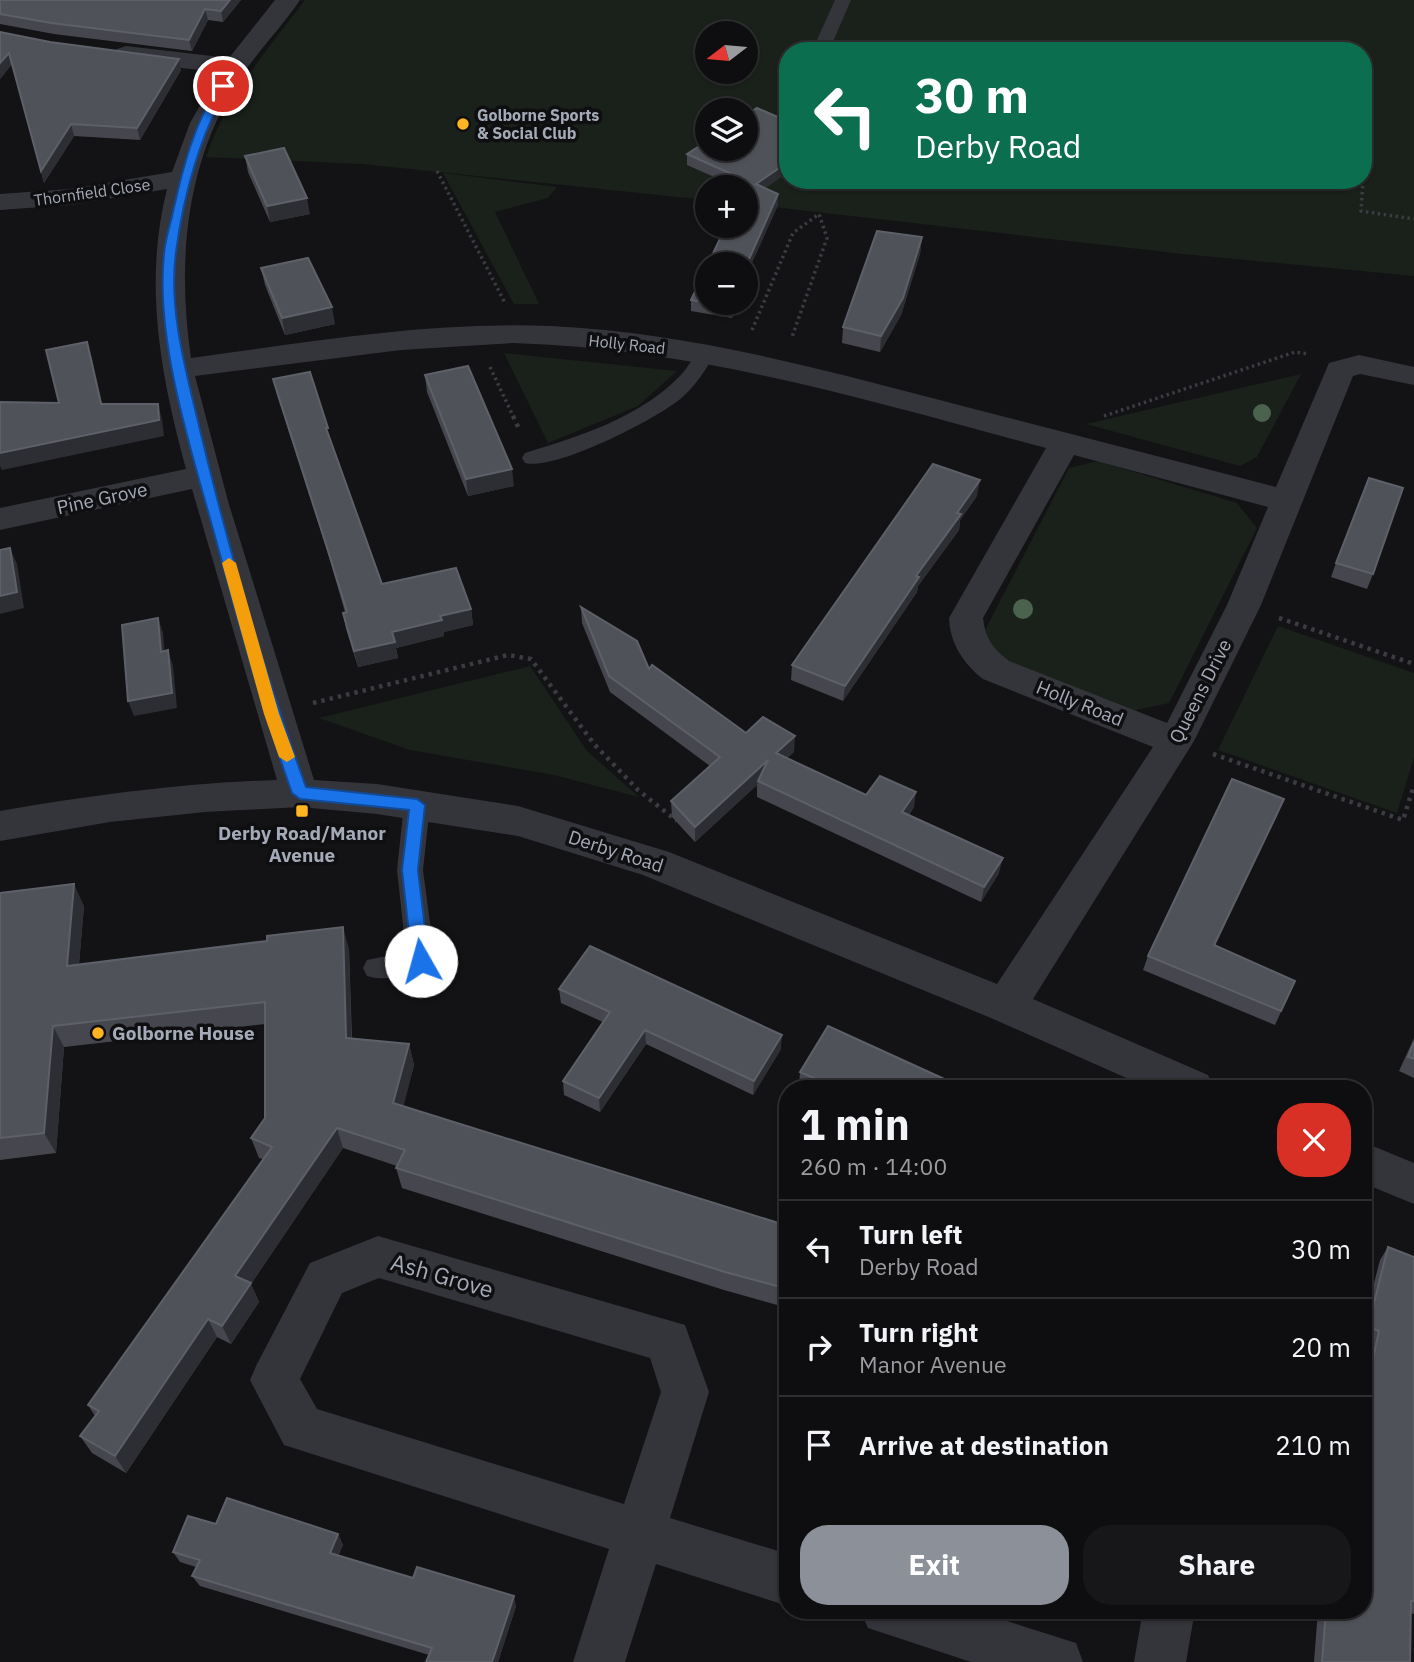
<!DOCTYPE html>
<html lang="en">
<head>
<meta charset="utf-8">
<style>
	body { margin:0; font-family:"IBM Plex Sans",sans-serif; background:#171719; color:#f1f3f6; height:100vh; display:flex; flex-direction:column; font-size:26px; white-space:nowrap }
	* { box-sizing:border-box; margin:0 }
	p { font-size:23px; color:#9b9c9f }
	.icon { flex:none; width:38px; height:38px; fill:none; stroke:currentColor; stroke-width:2; stroke-linecap:round; stroke-linejoin:round }
	.map { position:relative; flex:1; overflow:hidden }
	.details { position:absolute; left:779px; top:1080px; width:593px; height:539px; display:flex; flex-direction:column; background:#0e0e10; border-radius:28px; box-shadow:0 2px 5px #0004,0 0 0 2px #2e2e30 }
	.details>* { flex:none }
	.guide { position:absolute; left:779px; top:42px; width:593px; height:147px; border-radius:28px; box-shadow:0 2px 5px #0004,0 0 0 2px #2e2e30; background:#0b6e4f; color:#fff; overflow:hidden }
	.needle { width:46px; rotate:254deg }
	.fabs { position:absolute; left:695px; top:21px; display:grid; gap:14px }
	.fabs a { display:grid; place-items:center; width:63px; height:63px; border-radius:50%; background:#0e0e10; box-shadow:0 2px 5px #0004,0 0 0 2px #2e2e30; font-size:35px }
	.pin { position:absolute; display:grid; place-items:center; width:60px; height:60px; color:#fff; margin:-30px; border:4px solid #fff; border-radius:50%; box-shadow:0 2px 7px #0007 }
	.me { position:absolute; width:77px; margin:-38px; rotate:353deg; stroke-linejoin:round; filter:drop-shadow(0 0 5px #0008) }
	.turn { display:flex; align-items:center; gap:24px; height:147px; padding:0 21px; font-size:32px }
	.turn .icon { width:91px; height:91px; stroke-width:2.5 }
	.turn b { display:block; font-size:49px; line-height:60px }
	.round { display:grid; place-items:center; flex:none; width:74px; height:74px; border-radius:28px; background:#171719 }
	.overview { display:flex; align-items:center; justify-content:space-between; height:119px; padding:0 21px }
	h1 { font-size:42px; font-weight:700; line-height:52px }
	.primary-button { display:flex; gap:14px; margin-top:auto; padding:14px 21px }
	.primary-button a { flex:1; height:80px; border-radius:28px; background:#8c9099; color:#fff; font-size:28px; font-weight:700; line-height:80px; text-align:center }
	.primary-button a+a { background:#171719; color:#f1f3f6 }
	ul { padding:0; list-style:none }
	li { display:flex; align-items:center; gap:21px; height:98px; padding:0 21px; border-top:2px solid #2e2e30 }
	li div { flex:1 }
	li b { display:block; font-size:26px }
	li em { font-style:normal }
	.map>svg:first-child { display:block }
</style>
</head>
<body>
<div class="map">
<svg width="1414" height="1662" viewBox="0 0 1414 1662">
	<rect width="100%" height="100%" fill="#131316"/>
	<g fill="#19211a" fill-rule="evenodd">
		<path d="M305 0H1414V276L1183 254 746 204V187H707V200L362 164 206 157C226 97 267 50 305 0ZM707 33H746V72H707ZM788 51H1363V180H788ZM707 110H746V149H707Z"/>
		<path d="M443 173 557 187 548 198 495 212 539 304H514Z"/>
		<path d="M504 353 677 371 638 406 548 443Z"/>
		<path d="M1301 374 1257 457 1240 466 1086 424Z"/>
		<path d="M1098 461 1237 503 1257 528 1169 703 1131 711 999 660 984 632 1069 468Z"/>
		<path d="M1278 626 1414 673V758L1397 813 1218 750Z"/>
		<path d="M530 666 587 751 639 797 554 775 410 750 319 718Z"/>
	</g>
	<g fill="none" stroke-linecap="round" stroke-linejoin="round">
		<g stroke="#3a3c42" stroke-width="3.5" stroke-dasharray="2.5 3.5" stroke-linecap="butt">
			<path d="M437 171 505 303"/>
			<path d="M1363 180 1361 211 1414 219"/>
			<path d="M752 330 793 233 819 214 827 238 792 337"/>
			<path d="M490 367 514 418"/>
			<path d="M1104 416 1295 352 1308 354"/>
		</g>
		<g stroke="#3a3c42" stroke-width="4.5" stroke-dasharray="3.5 5" stroke-linecap="butt">
			<path d="M513 416 519 429"/>
			<path d="M1279 618 1414 664"/>
			<path d="M313 703 508 655 531 659 594 744 638 790 677 821"/>
			<path d="M1213 754 1403 820 1414 785"/>
		</g>
		<g fill="#34353b" fill-rule="evenodd">
			<path d="M835 0H851L829 51H812Z"/>
			<path d="M706 347 713 349 716 353C705 370 696 386 679 400 654 420 555 471 525 463L522 458 525 453C580 436 639 418 680 376 688 368 693 357 699 349Z"/>
			<path d="M417 795 426 798 430 805 423 870 435 961 431 969C413 975 385 982 367 976L363 968 367 960 406 952 397 870 404 805 408 798Z"/>
		</g>
		<g fill="#34353b" fill-rule="evenodd">
			<path d="M275 0H300C281 28 257 52 239 80 185 163 177 263 191 358 310 342 430 321 551 326 681 332 806 365 932 398 1047 428 1161 457 1276 487L1329 363 1359 355 1414 367V385L1360 374 1353 376 1261 605 1194 741 1033 999 1208 1075 1214 1088H1149L991 1018 643 875 518 836 377 814 300 807 205 812 110 822 0 841V811C92 795 183 783 277 780L192 489 0 530V508L186 469C161 377 143 284 167 189L70 205 0 210V194L70 189 172 172 190 123 219 72 126 62 117 59 113 54 117 49 126 46 229 58ZM513 343C701 349 867 400 1046 448L949 618C950 644 964 664 983 679L1153 747 997 984 669 852 518 806 377 784 314 780 228 501 195 376 401 350ZM1074 455 1268 507 1227 605 1167 723 1009 661C993 649 985 638 983 618Z"/>
			<path d="M1363 1142 1414 1163V1204L1363 1183Z"/>
			<path d="M378 1236 685 1325 709 1392 670 1518 788 1554V1606L656 1564 625 1662H573L609 1549 284 1445 250 1380 257 1364 310 1263ZM379 1278 650 1358 661 1392 624 1504 317 1409 300 1379 342 1293Z"/>
			<path d="M860 1610H972L1076 1643 1083 1662H971L868 1628Z"/>
			<path d="M1143 1610H1195L1186 1662H1134Z"/>
		</g>
	</g>
	<g fill="#4b634e">
		<circle cx="1262" cy="413" r="9"/>
		<circle cx="1023" cy="609" r="10"/>
	</g>
	<g fill="#46474e">
		<path d="M0 0H241L223 22 208 20 192 51 54 34 0 24Z"/>
		<path d="M0 32 181 70 140 140 74 136 44 183 12 64 0 79Z"/>
		<path d="M788 113V172L765 188 778 205 749 269V279L746 187H737L687 165V154L780 118Z"/>
		<path d="M245 156 310 214 270 222 248 172Z"/>
		<path d="M922 237 920 254 901 315 880 352 842 343 843 327Z"/>
		<path d="M261 268 335 324 285 335 265 285Z"/>
		<path d="M691 300 738 303 732 318 691 311Z"/>
		<path d="M425 375 514 486 468 496 427 392Z"/>
		<path d="M273 379 332 443 382 584 471 609 473 625 444 632V636L396 648 398 658 358 667 346 629 343 613 345 612 329 557 277 395Z"/>
		<path d="M977 496 960 520 959 530 918 586 917 592 843 701 791 680 792 665Z"/>
		<path d="M1336 563 1373 574 1367 589 1331 577Z"/>
		<path d="M581 607 649 669 746 733 794 752 787 758 866 795 914 807 909 815 999 873 981 902 757 797V785L695 842 672 817 671 801 710 766 610 692 582 623Z"/>
		<path d="M1278 814 1215 946 1295 981 1275 1025 1143 970 1148 956Z"/>
		<path d="M0 893 84 906 79 964 349 949 352 1039 409 1044 414 1065 403 1106 788 1226V1308L724 1290 402 1188 396 1168 397 1166 343 1148 251 1284 259 1302 231 1344 217 1337 126 1473 92 1453 80 1436 95 1416 88 1405 263 1159 259 1158 251 1138 265 1118V1024L64 1047 56 1153 0 1160Z"/>
		<path d="M559 989 781 1049 753 1095 646 1044 600 1112 564 1095 563 1081 603 1022 561 1003Z"/>
		<path d="M1414 1038V1078L1399 1071Z"/>
		<path d="M800 1072 964 1088H804L799 1086Z"/>
		<path d="M1388 1247 1414 1257V1614L1411 1613 1410 1662H1314L1318 1610H1363V1378L1371 1344 1363 1341V1326L1380 1260Z"/>
		<path d="M216 1524 338 1534 343 1545 338 1556 413 1578 516 1606 498 1662H426L429 1655 200 1586 192 1576 196 1567 180 1562 173 1552Z"/>
	</g>
	<g fill="#2d2e33">
		<path d="M230 0H241L223 22 221 11Z"/>
		<path d="M205 9 208 20 192 51 189 40Z"/>
		<path d="M9 53 12 64 0 79V63Z"/>
		<path d="M179 59 181 70 140 140 137 128Z"/>
		<path d="M71 124 74 136 44 183 41 171Z"/>
		<path d="M788 162V172L756 195V184Z"/>
		<path d="M778 194V205L749 269V279L746 287V266Z"/>
		<path d="M307 198 310 214 270 222 267 206Z"/>
		<path d="M922 237 920 254 901 315 880 352 881 336Z"/>
		<path d="M734 303H738L732 318V307Z"/>
		<path d="M332 307 335 324 285 335 282 318Z"/>
		<path d="M87 342 92 358 106 420 101 404Z"/>
		<path d="M158 404 162 420 164 436 2 470 0 466V453Z"/>
		<path d="M512 469 514 486 468 496 466 479Z"/>
		<path d="M980 480 977 496 960 520 959 530 918 586 917 592 843 701 845 686 957 513Z"/>
		<path d="M10 548 17 564 24 608 0 614V596Z"/>
		<path d="M471 609 473 625 444 632V636L396 648 398 658 358 667 354 651 392 632 440 616Z"/>
		<path d="M158 618 163 633 166 667 161 652Z"/>
		<path d="M168 650 173 666 177 708 134 716 128 701Z"/>
		<path d="M795 736 794 752 775 768 776 753Z"/>
		<path d="M768 760 758 781 757 785 695 842V827Z"/>
		<path d="M916 792 914 807 900 827 902 812Z"/>
		<path d="M1284 799 1278 814 1208 960 1214 945Z"/>
		<path d="M1003 858 999 873 981 902 984 887Z"/>
		<path d="M74 884 84 906 77 987 67 966Z"/>
		<path d="M343 927 349 949 352 1059 346 1038Z"/>
		<path d="M53 1026 64 1047 56 1153 44 1133Z"/>
		<path d="M645 1030 646 1044 600 1112 599 1098Z"/>
		<path d="M782 1035 781 1049 753 1095 754 1081Z"/>
		<path d="M409 1044 414 1065 399 1124 393 1103Z"/>
		<path d="M337 1128 343 1148 251 1284 259 1302 231 1344 222 1326 235 1276Z"/>
		<path d="M208 1319 217 1337 126 1473 115 1456Z"/>
		<path d="M338 1534 343 1545 335 1563 330 1553Z"/>
		<path d="M514 1596 516 1606 498 1662H492Z"/>
	</g>
	<g fill="#505259" stroke="#5d6068" stroke-width="2">
		<path d="M0 0H230L221 11 205 9 189 40 51 23 0 14Z"/>
		<path d="M0 32 50 42 179 59 137 128 71 124 41 171 9 53 0 63Z"/>
		<path d="M757 108 780 118 788 113V162L756 184 778 194 746 266V264H708L726 226H746V187H744L747 181 687 154 707 141V149H746V115Z"/>
		<path d="M284 148 307 198 267 206 245 156Z"/>
		<path d="M877 231 922 237 903 298 881 336 843 327Z"/>
		<path d="M308 258 332 307 282 318 261 268Z"/>
		<path d="M707 266V303H734L732 307 691 300Z"/>
		<path d="M87 342 101 404H158L159 420 0 453V402L59 403 46 350Z"/>
		<path d="M468 366 512 469 466 479 425 375Z"/>
		<path d="M310 372 328 428H326L382 584 456 568 471 609 440 616 442 620 392 632 395 642 354 651 343 613 347 612 325 541 273 379Z"/>
		<path d="M933 464 980 480 957 513 961 514 916 576 919 577 845 686 792 665Z"/>
		<path d="M1369 478 1403 488 1373 574 1336 563Z"/>
		<path d="M10 548 17 592 0 596V550Z"/>
		<path d="M581 607 637 641 649 669 652 665 746 733 763 717 795 736 776 753 866 795 880 776 916 792 902 812 1003 858 984 887 758 781 768 760 695 827 671 801 720 757 609 676Z"/>
		<path d="M158 618 161 652 168 650 172 693 128 701 122 625Z"/>
		<path d="M1232 779 1284 799 1214 945 1295 981 1281 1011 1148 956Z"/>
		<path d="M74 884 67 966 267 941V936L343 927 346 1038 409 1044 393 1103 788 1226V1289L725 1272 396 1168 405 1150 337 1128 235 1276 251 1283 222 1326 208 1319 115 1456 80 1436 99 1411 88 1405 272 1147 251 1138 265 1118V1002L53 1026 44 1133 0 1138V893Z"/>
		<path d="M590 946 782 1035 754 1081 645 1030 599 1098 563 1081 610 1012 559 989Z"/>
		<path d="M828 1026 964 1088H836L800 1072Z"/>
		<path d="M1414 1042V1059L1408 1057Z"/>
		<path d="M1388 1247 1414 1257V1601H1411L1410 1662H1322L1326 1610H1363V1405L1379 1331 1368 1327Z"/>
		<path d="M227 1498 338 1534 330 1553 413 1578 417 1567 514 1596 492 1662H426L432 1648 192 1576 200 1560 173 1552 188 1516 216 1524Z"/>
	</g>
	<path fill="#1a73e8" stroke="#114b97" stroke-width="2" d="M220 84 229 86C200 133 183 198 176 252 168 311 187 374 200 430 229 551 264 671 306 787L417 799 425 805 418 870 429 961 427 966H415L412 961 402 870 409 810 300 799 292 793C261 706 237 617 213 529 190 447 155 338 164 254 165 240 170 226 173 212 183 167 194 123 220 84Z"/>
	<path fill="#f59e0b" d="M229 558 236 563 279 714 295 757 287 762 279 757 264 714 222 563Z"/>
	<g fill="#ffb422" stroke="#0f0f11" stroke-width="2.5">
		<circle cx="463" cy="124" r="7"/>
		<rect x="295" y="804" width="14" height="14" rx="3.5"/>
		<circle cx="98" cy="1033" r="7"/>
	</g>
	<g text-anchor="middle" stroke-width="7" stroke-linejoin="round" paint-order="stroke">
		<g font-size="16" font-weight="bold" fill="#a4aab7" stroke="#0f0f11" text-anchor="start">
			<text x="477" y="121">Golborne Sports<tspan x="477" dy="18">&amp; Social Club</tspan></text>
		</g>
		<g font-size="16" fill="#a4aab7" stroke="#0f0f11">
			<text transform="translate(92 192) rotate(-8)" y="6">Thornfield Close</text>
			<text transform="translate(627 344) rotate(6)" y="6">Holly Road</text>
		</g>
		<g font-size="19" fill="#a4aab7" stroke="#0f0f11">
			<text transform="translate(102 498) rotate(-12)" y="7">Pine Grove</text>
			<text transform="translate(1200 691) rotate(-63)" y="7">Queens Drive</text>
			<text transform="translate(1080 703) rotate(22)" y="7">Holly Road</text>
			<text transform="translate(616 851) rotate(18)" y="7">Derby Road</text>
		</g>
		<g font-size="19" font-weight="bold" fill="#a4aab7" stroke="#0f0f11">
			<text x="302" y="840">Derby Road/Manor<tspan x="302" dy="22">Avenue</tspan></text>
			<text x="112" y="1040" text-anchor="start">Golborne House</text>
		</g>
		<g font-size="23" fill="#a4aab7" stroke="#0f0f11">
			<text transform="translate(442 1276) rotate(16)" y="8">Ash Grove</text>
		</g>
	</g>
</svg>
<div class="fabs">
<a><svg class="needle" viewBox="-14 -14 28 28"><path d="M0-13l5 13h-10z" fill="#e53935"/><path d="M0 13l5-13h-10z" fill="#9b9c9f"/></svg></a>
<a><svg class="icon" aria-label="layers" viewBox="0 0 24 24"><path d="M12 4l9 5-9 5-9-5zM3 14l9 5 9-5"/></svg></a>
<a>+</a>
<a>−</a>
</div>
<div class="pin" style="left:223px;top:86px;background:#d93025"><svg class="icon" aria-label="arrive" viewBox="0 0 24 24"><path d="M6 21V4h12l-3 4 3 4H6"/></svg></div>
<svg class="me" style="left:421px;top:961px" viewBox="-20 -20 40 40"><circle r="19" fill="#fff"/><path d="M0-13L10 11 0 6-10 11z" fill="#1a73e8"/></svg>
<div class="guide">
<div class="turn"><svg class="icon" aria-label="left" viewBox="0 0 24 24"><path d="M17 20v-9H6M10 6l-5 5 5 5"/></svg><div><b>30 m</b>Derby Road</div></div>
</div>
<section class="details">
<div class="overview"><div><h1>1 min</h1><p>260 m · 14:00</p></div><a class="round" style="background:#d93025;color:#fff"><svg class="icon" aria-label="close" viewBox="0 0 24 24"><path d="M6 6l12 12M18 6L6 18"/></svg></a></div>
<ul>
<li><svg class="icon" aria-label="left" viewBox="0 0 24 24"><path d="M17 20v-9H6M10 6l-5 5 5 5"/></svg><div><b>Turn left</b><p>Derby Road</p></div><em>30 m</em></li>
<li><svg class="icon" aria-label="right" viewBox="0 0 24 24"><path d="M7 20v-9h11M14 6l5 5-5 5"/></svg><div><b>Turn right</b><p>Manor Avenue</p></div><em>20 m</em></li>
<li><svg class="icon" aria-label="arrive" viewBox="0 0 24 24"><path d="M6 21V4h12l-3 4 3 4H6"/></svg><div><b>Arrive at destination</b></div><em>210 m</em></li>
</ul>
<div class="primary-button"><a>Exit</a><a>Share</a></div>
</section>
</div>
</body>
</html>
